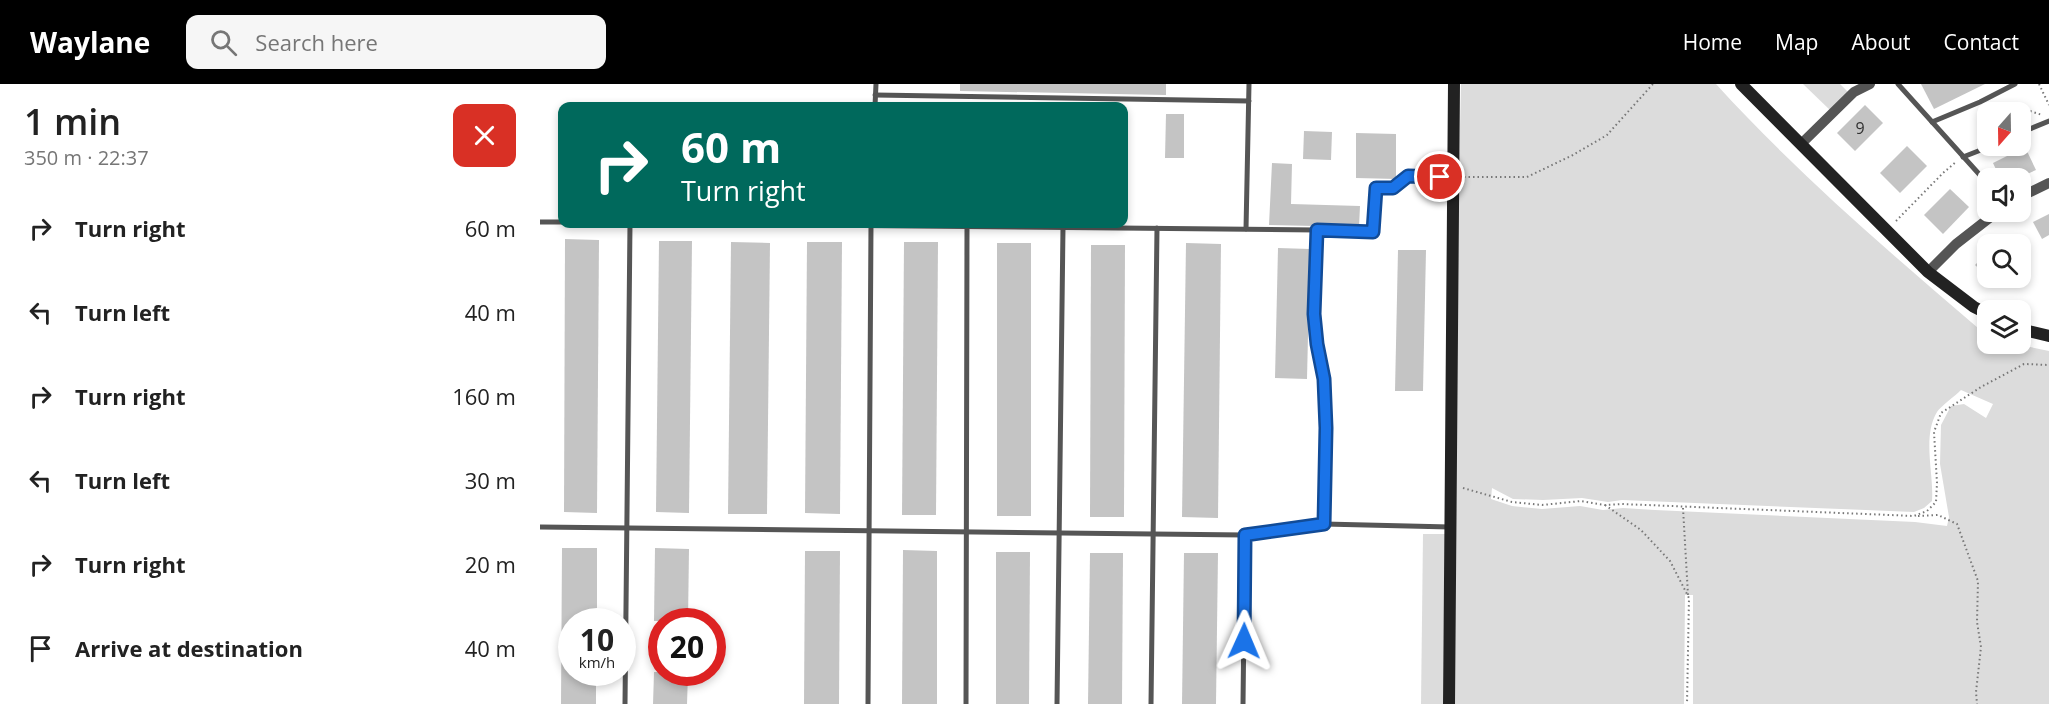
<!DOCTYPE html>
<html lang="en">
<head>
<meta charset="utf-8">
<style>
	body { margin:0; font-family:"Open Sans",sans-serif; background:#f6f6f6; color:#222; height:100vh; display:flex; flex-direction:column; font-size:22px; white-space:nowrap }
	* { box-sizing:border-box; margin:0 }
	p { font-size:20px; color:#767676 }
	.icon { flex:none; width:33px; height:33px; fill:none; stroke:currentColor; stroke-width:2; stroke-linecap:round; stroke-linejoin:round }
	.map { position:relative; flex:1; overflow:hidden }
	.drawer { display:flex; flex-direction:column; background:#fff; width:540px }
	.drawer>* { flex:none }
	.top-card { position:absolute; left:18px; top:18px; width:570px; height:126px; border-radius:12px; box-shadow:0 3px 9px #0003; background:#00695c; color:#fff; overflow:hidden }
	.needle { width:39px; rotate:200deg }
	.tools { position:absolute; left:1437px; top:18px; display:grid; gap:12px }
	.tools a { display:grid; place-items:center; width:54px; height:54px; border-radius:12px; background:#fff; box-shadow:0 3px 9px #0003; font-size:30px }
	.speed { position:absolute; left:18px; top:524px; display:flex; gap:12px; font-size:30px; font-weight:700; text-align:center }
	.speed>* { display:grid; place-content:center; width:78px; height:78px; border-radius:50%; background:#fff; box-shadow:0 3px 9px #0003; line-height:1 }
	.speed small { font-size:15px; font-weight:400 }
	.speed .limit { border:9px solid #d22; background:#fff; color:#111 }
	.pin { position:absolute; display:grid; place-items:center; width:51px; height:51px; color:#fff; margin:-26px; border:3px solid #fff; border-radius:50%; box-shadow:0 2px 6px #0007 }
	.me { position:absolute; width:66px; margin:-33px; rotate:1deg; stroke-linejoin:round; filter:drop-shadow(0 0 4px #0008) }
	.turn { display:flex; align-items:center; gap:21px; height:126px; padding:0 24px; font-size:27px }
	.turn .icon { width:78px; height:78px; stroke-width:2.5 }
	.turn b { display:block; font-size:42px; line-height:51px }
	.round { display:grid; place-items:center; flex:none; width:63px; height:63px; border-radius:12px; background:#f6f6f6 }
	.headline { display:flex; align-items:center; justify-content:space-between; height:102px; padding:0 24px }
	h1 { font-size:36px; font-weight:600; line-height:45px }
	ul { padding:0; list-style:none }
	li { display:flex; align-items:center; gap:18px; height:84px; padding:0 24px }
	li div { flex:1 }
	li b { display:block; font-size:22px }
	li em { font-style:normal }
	header { display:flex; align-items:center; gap:36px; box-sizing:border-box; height:84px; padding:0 30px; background:#000; color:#fff }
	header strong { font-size:28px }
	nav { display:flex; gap:33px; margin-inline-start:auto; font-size:21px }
	.search { width:420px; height:54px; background:#f6f6f6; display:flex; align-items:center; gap:15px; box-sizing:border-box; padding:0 21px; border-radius:12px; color:#767676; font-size:22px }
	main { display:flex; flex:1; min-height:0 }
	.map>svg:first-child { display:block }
</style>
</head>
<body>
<header>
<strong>Waylane</strong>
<div class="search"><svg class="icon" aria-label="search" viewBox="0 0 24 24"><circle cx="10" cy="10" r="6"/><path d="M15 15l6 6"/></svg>Search here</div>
<nav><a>Home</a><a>Map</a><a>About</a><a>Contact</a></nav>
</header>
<main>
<section class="drawer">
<div class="headline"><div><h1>1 min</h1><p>350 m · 22:37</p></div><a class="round" style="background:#d93025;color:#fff"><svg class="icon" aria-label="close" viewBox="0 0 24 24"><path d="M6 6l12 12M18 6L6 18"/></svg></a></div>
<ul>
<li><svg class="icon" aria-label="right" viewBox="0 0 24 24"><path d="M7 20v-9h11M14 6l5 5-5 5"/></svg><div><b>Turn right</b></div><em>60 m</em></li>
<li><svg class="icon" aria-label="left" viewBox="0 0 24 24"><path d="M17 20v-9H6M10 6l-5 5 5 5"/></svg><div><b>Turn left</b></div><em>40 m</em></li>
<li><svg class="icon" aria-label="right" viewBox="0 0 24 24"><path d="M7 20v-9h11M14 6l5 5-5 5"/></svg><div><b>Turn right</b></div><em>160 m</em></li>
<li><svg class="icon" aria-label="left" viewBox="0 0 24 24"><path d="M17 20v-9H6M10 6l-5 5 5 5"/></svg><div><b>Turn left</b></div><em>30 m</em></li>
<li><svg class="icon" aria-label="right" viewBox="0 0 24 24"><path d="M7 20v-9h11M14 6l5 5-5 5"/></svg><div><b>Turn right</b></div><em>20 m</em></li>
<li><svg class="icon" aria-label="arrive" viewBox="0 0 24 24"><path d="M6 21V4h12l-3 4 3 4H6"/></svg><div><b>Arrive at destination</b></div><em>40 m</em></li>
</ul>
</section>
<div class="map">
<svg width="1509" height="620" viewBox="0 0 1509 620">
	<rect width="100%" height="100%" fill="#fff"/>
	<g fill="#dcdcdc" fill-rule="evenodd">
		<path d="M921 0H1176C1256 88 1348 167 1438 244L1447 248 1448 260H1476L1509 267V620H1153V511H1145L1144 620H913L917 172ZM1421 306 1453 320 1446 334 1424 320 1411 322 1401 341 1400 380 1409 433 1407 442 1375 438 1115 426 1083 424 1063 426 1040 422 1002 425 972 422 951 415 952 404 973 415 1003 416 1042 414 1068 418 1082 416 1374 428 1384 424 1392 417C1394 389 1382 353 1397 328 1401 322 1415 312 1421 306Z"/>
		<path d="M1263 0H1300L1309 9 1291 27Z"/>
		<path d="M883 450H905L903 620H881Z"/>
	</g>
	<g fill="#c4c4c4">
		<path d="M420 0H626V11L420 7Z"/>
		<path d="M1381 0H1445L1394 25Z"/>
		<path d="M1325 21 1343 39 1315 67 1297 49Z"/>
		<path d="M626 30H644V74H625Z"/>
		<path d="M764 47 792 48 791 76 763 75Z"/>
		<path d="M816 49 856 50V95L816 94Z"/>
		<path d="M1367 62 1387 82 1360 109 1340 89Z"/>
		<path d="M1485 63 1496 86 1478 94H1460L1453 79Z"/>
		<path d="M732 79 752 80 751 120 820 122 819 143 729 141Z"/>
		<path d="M1410 105 1429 123 1403 150 1384 131Z"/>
		<path d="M1509 130V151L1502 155 1493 138Z"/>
		<path d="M25 155 59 156 57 429 24 428Z"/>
		<path d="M119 157H152L149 429 116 428Z"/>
		<path d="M191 158 230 159 227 430H188Z"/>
		<path d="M267 158H302L300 430 265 429Z"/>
		<path d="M364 158H398L396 431H362Z"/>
		<rect x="457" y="159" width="34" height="273"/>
		<path d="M646 159 681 160 678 434 642 433Z"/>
		<path d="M551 161H585L584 433H550Z"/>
		<path d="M738 164 770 165 767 295 735 294Z"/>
		<path d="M858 166H886L883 307H855Z"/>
		<path d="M1448 168V193L1435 181Z"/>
		<path d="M22 464H57V537H32V588H56V620H21Z"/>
		<path d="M115 464 149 465 148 537H114Z"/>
		<path d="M363 466 397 467V620H362Z"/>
		<path d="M265 467H300L299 620H264Z"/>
		<path d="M456 468H490L489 620H456Z"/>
		<path d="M550 469H583L582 620H548Z"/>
		<path d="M644 469H678L676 620H642Z"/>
		<path d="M114 588H148L147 620H113Z"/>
	</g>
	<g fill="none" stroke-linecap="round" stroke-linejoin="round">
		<g stroke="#777" stroke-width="2" stroke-dasharray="1.5 3" stroke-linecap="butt">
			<path d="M1499 0 1509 21"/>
			<path d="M1455 20 1481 24 1502 31"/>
			<path d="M924 93H987L1033 71 1067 51 1113 0"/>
			<path d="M1356 137 1403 89 1416 78"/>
			<path d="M923 404 972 418 1002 421 1041 417 1065 421 1082 420 1374 432 1387 427 1396 418 1397 399 1394 348 1401 329 1441 303 1484 280 1509 281"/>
			<path d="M1065 421 1101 446 1130 477 1149 514 1147 620"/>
			<path d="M1143 424 1148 511"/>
			<path d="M1378 432 1398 431 1417 440 1438 497 1437 538 1441 563 1436 608 1437 620"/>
		</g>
		<g stroke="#555" stroke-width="5">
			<path d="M1358 0 1448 100"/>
			<path d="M335 11 709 17"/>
			<path d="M335 22 336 0"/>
			<path d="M1392 38 1440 18 1475 0"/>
			<path d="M1480 49 1509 37"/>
			<path d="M1423 73 1451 62"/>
			<path d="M0 138H22"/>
			<path d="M177 140 777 146 833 149 836 104H853L868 92 913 93"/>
			<path d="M706 145 709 0"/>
			<path d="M784 440 910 443"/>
			<path d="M0 443 705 451 784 440 786 344 784 295 777 260 774 230 777 146"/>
			<path d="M85 620 90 140"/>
			<path d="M328 620 331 140"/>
			<path d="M426 620 427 142"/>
			<path d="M517 620 523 143"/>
			<path d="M611 620 617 144"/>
			<path d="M703 620 705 451"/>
		</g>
		<g stroke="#555" stroke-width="10">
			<path d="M1261 60 1314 8 1330 0"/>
			<path d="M1480 113 1509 99"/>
			<path d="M1388 188 1416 160 1457 128"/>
		</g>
		<g stroke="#222" stroke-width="12">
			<path d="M1201 0 1388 188 1434 223 1448 230"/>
			<path d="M1480 245 1509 252"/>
			<path d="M909 620 914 0"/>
		</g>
	</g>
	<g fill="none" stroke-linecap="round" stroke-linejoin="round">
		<defs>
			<path id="route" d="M704 557 705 451 784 440 786 344 784 295 777 260 774 230 777 146 833 148 836 104H853L868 92 900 93"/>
		</defs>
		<use href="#route" stroke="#114b97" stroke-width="15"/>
		<use href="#route" stroke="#1a73e8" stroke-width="10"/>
	</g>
	<g text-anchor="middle" stroke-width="4.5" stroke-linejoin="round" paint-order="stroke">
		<g font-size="16" fill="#313131">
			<text x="1320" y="50">9</text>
		</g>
	</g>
</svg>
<div class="tools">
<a><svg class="needle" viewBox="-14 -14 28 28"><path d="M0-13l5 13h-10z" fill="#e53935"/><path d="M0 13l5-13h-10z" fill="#767676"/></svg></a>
<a><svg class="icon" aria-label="sound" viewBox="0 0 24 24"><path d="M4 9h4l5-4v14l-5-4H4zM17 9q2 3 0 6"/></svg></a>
<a><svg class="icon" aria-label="search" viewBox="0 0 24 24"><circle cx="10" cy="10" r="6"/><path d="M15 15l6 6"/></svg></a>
<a><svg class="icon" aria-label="layers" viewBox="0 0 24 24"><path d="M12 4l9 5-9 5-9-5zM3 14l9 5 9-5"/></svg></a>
</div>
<div class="speed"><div>10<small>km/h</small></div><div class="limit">20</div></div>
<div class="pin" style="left:900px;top:93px;background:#d93025"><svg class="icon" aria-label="arrive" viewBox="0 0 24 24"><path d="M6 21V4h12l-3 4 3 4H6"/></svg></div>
<svg class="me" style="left:704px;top:557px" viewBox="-20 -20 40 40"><path d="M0-17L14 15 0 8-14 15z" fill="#1a73e8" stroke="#fff" stroke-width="4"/></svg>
<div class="top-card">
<div class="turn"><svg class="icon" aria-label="right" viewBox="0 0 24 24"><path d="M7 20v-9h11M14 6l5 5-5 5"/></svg><div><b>60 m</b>Turn right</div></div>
</div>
</div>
</main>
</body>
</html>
